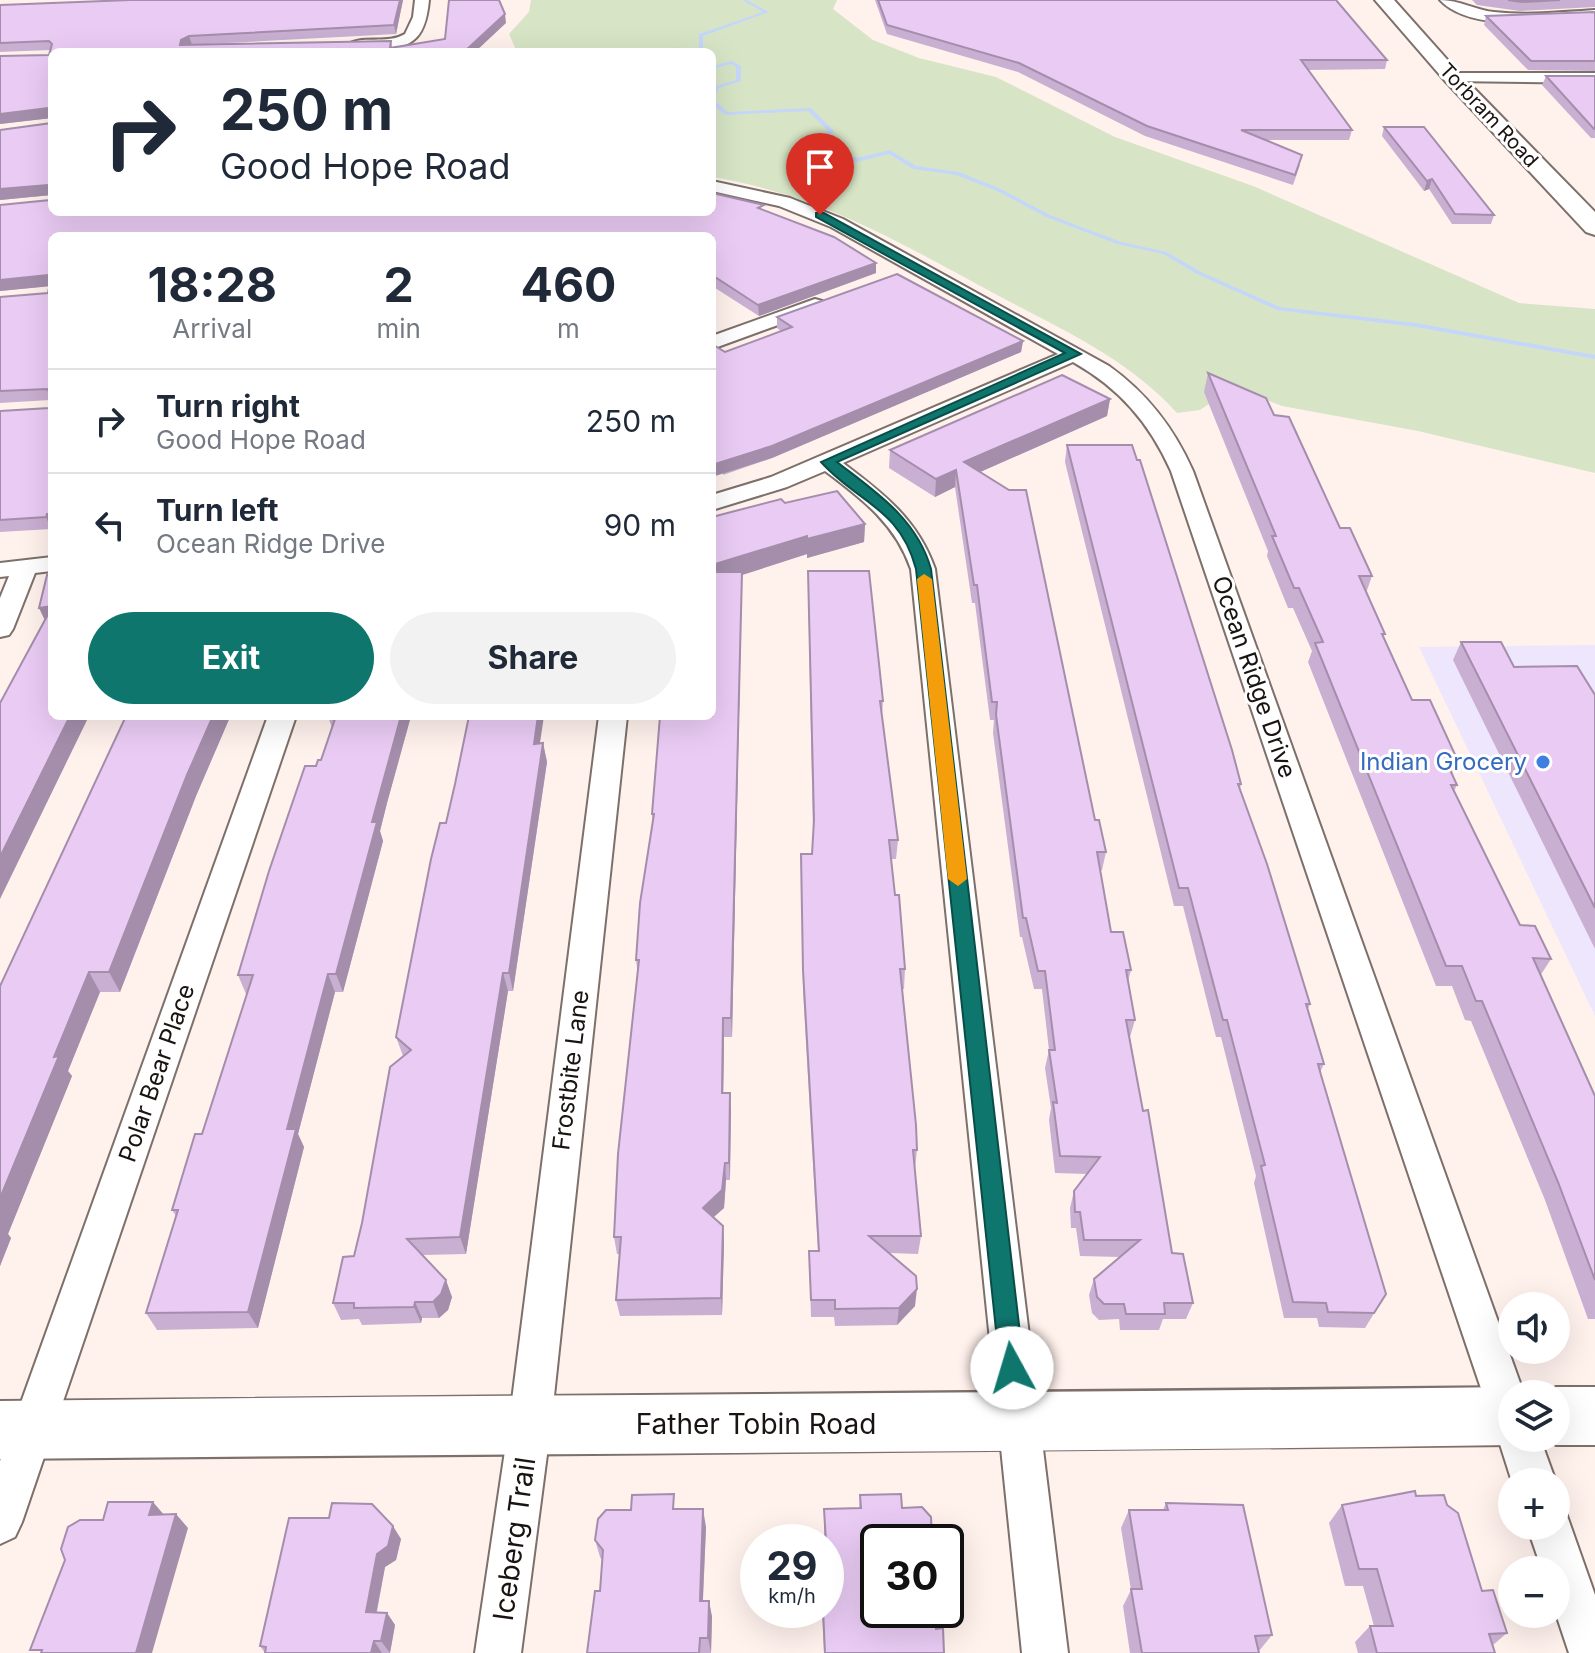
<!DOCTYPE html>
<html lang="en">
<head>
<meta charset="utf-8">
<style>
	body { margin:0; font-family:Inter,sans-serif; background:#f2f2f3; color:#1f2937; height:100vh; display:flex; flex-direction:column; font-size:30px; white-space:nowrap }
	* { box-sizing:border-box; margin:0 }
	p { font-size:26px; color:#747a83 }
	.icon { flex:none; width:44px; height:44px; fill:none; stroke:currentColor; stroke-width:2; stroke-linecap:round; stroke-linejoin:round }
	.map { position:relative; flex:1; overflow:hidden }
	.drawer { position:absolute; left:48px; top:232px; width:668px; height:488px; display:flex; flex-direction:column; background:#fff; border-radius:12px; box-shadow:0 8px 32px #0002 }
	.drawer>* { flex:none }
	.banner { position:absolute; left:48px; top:48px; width:668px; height:168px; border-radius:12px; box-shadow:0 8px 32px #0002; background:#fff; color:#1f2937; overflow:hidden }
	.fabs { position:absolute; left:1498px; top:1292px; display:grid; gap:16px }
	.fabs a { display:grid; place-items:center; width:72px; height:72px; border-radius:50%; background:#fff; box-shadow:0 8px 32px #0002; font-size:40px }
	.speed { position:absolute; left:740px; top:1524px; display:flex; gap:16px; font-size:40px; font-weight:700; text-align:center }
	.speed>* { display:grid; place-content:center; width:104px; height:104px; border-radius:50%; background:#fff; box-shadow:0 8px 32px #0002; line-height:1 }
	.speed small { font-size:20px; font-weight:400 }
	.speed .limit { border:4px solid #111; border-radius:12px; background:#fff; color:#111 }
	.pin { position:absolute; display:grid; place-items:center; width:68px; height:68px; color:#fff; margin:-82px -34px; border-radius:50% 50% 50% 0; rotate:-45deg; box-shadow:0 0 8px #0007 }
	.pin .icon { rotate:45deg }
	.me { position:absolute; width:88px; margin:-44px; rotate:354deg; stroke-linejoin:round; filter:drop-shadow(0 0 6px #0008) }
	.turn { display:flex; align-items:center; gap:28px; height:168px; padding:0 40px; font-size:36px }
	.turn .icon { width:104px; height:104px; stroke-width:2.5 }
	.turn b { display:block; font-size:56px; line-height:68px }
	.eta { display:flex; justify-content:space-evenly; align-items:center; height:136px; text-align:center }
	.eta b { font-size:48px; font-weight:700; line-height:56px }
	.cta { display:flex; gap:16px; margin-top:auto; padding:16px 40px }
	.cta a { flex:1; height:92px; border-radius:48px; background:#0f766e; color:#fff; font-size:32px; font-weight:700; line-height:92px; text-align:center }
	.cta a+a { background:#f2f2f3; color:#1f2937 }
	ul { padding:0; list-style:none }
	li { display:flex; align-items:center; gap:24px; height:104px; padding:0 40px; border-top:2px solid #e0e1e3 }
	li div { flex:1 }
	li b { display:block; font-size:30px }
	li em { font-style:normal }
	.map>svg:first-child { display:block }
</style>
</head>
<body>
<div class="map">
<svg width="1595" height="1653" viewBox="0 0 1595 1653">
	<rect width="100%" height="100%" fill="#fff1ec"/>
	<path fill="#ede6fc" d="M1595 645V1016L1419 647Z"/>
	<path fill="#d7e5c6" d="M531 0H837L833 9 873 40 919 58 996 77 1115 137 1253 186 1519 303 1595 309V473L1418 431 1282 406 1234 387 1200 410 1177 413C1129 359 1061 329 999 296 902 244 822 195 712 177V52H517L509 34 529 12Z"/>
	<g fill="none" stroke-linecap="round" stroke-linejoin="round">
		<g fill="#c5d7f9" fill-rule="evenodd">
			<path d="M742 0H747L769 12 703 36V49L695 52H689L699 47V34L763 12Z"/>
			<path d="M732 61 741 66V81L719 88 714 100 728 112 811 108 834 131 821 145 857 158 890 150 916 166 959 172 1001 189 1050 215 1121 242 1167 252 1201 272 1280 307 1416 323 1595 355V359L1416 327 1277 310 1197 274 1163 254 1117 244 1046 217 997 191 956 175 913 169 889 154 857 162 816 147V145L828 131 808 111 725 115 712 104V93L715 86 736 80V67L731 64 712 69V66Z"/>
		</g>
		<defs>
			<g id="street">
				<path d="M415 0H429C425 43 410 49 369 50 360 50 352 52 345 46 361 34 387 45 405 34L413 17Z"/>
				<path d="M1440 0C1459 0 1475 10 1494 12 1528 16 1562 12 1595 10V18C1552 20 1472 34 1440 0Z"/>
				<path d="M1453 73H1595V83L1448 81V75Z"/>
				<path d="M712 181 790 198 843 219 1109 366C1148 394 1174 428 1193 471L1524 1394H1512V1438H1540L1556 1482H1512L1498 1438 1500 1434 1491 1418 1171 471C1149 422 1119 388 1073 362L843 463C883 493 918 520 935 569L1068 1653H1022L911 569C895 523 862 499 825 471L787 487 712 510V495L771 477 1058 354 831 227 779 206 712 191Z"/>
				<path d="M815 299 822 301 825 305 822 309 712 349V336Z"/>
				<path d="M52 557V571L35 573 13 629 9 635 0 637V598L9 576 0 577V563Z"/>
				<path d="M268 716H296L22 1522 15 1537 0 1544V1461Z"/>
				<path d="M599 716H627L551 1424 521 1653H475L509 1424Z"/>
				<path d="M1556 1507 1565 1510 1595 1595V1653H1569L1556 1614V1570H1542L1527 1526H1556Z"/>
			</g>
			<g id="secondary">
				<path d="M1375 0H1394L1460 74 1595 212V235L1586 232 1446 82Z"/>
				<path d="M1512 1387 1529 1394H1512V1438H1529L1512 1445C1008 1453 504 1453 0 1459V1401C504 1394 1008 1394 1512 1387Z"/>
				<path d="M1556 1387H1595V1445H1556L1539 1438H1556V1394H1539Z"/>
			</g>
		</defs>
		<use href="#street" stroke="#7d6f69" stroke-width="4"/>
		<use href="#secondary" stroke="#7d6f69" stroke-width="4"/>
		<use href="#street" fill="#fff" fill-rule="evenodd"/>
		<use href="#secondary" fill="#fff" fill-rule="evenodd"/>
	</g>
	<g fill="#c9afd2">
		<path d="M403 0 396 34 207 44 391 41 392 47 445 39 506 23 52 212 764 210 876 273 759 316 712 286V236H52V527L51 529 0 532V411L49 408 50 400 0 403V297L48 293 49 286 0 291V205L50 200 51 195 0 200V130L51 123V118L0 124 49 55 50 50 0 52V5Z"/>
		<path d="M875 0H1336L1387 60 1385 69 1308 70 1352 130 1349 140H1265L1300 165 1293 185 1145 136 1018 72 887 34Z"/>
		<path d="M1472 0H1595V7L1520 11 1477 5Z"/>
		<path d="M1595 12V71L1528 70 1484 25 1486 16Z"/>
		<path d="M1546 76H1595V138H1591L1542 85Z"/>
		<path d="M1384 127 1494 215 1491 224H1452L1429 189 1424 191 1382 136Z"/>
		<path d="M777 317 1023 341 1021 352 772 458 723 475 725 352 781 331 777 328Z"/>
		<path d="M1208 373 1274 415 1340 528 1372 576 1366 593 1385 634 1383 638 1412 700 1458 761 1452 774 1457 785 1454 791 1520 925 1551 959 1540 976 1595 1096V1319H1588L1545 1200 1471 1021 1465 1020 1452 986H1436L1308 662 1312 651 1293 608H1288L1267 556 1268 551 1204 392Z"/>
		<path d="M1110 399 1107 416 980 472 1106 852 1102 870H1100L1111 932 1131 970 1128 981 1135 1020 1130 1037 1143 1111 1172 1253 1193 1303 1186 1319H1163L1159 1330H1120L1119 1319 1099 1320 1092 1313 1089 1295 1094 1279 1121 1257 1080 1256 1076 1228H1071L1070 1208 1074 1191 1087 1174 1055 1173 1049 1120 1051 1108 1045 1068 1049 1050 1042 989H1034L1022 937H1020L993 733 994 720H990L975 603H972L955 487 935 497 889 468 890 450Z"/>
		<path d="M1067 445 1241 784 1240 789 1310 1004 1308 1009 1324 1064 1320 1072 1386 1294 1365 1328 1319 1327 1317 1318H1284L1254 1183 1256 1176 1221 1037H1216L1183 906H1174L1065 462Z"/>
		<path d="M785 503 865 524 864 542 807 558V554L742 575 732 1037H724L723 1093H730V1180H726L724 1208 713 1217 723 1226 724 1243 722 1315 620 1316 616 1300 620 1254H617L614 1237 638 976 636 960 653 825 652 814 712 517Z"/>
		<path d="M808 590 883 701 882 716 898 840 896 859H891L895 895 905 969 904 989H902L917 1150 915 1169 921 1236 918 1254 890 1253 915 1306 897 1325 835 1326 834 1317H811L809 1251H818L803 990 801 854H812L813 831Z"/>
		<path d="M1461 642 1514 667 1595 695V949L1453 660Z"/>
		<path d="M126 716H229L230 717 196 796 120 992H100L68 1071 72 1076 8 1234 11 1238 0 1266V986Z"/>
		<path d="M328 716H411L387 803 380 831 383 841 343 992H335L298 1134 304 1147 258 1328 157 1330 146 1313 176 1216 172 1210 202 1134 247 994H246L238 975 316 766 321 760 332 728Z"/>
		<path d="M540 743H543L547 762 513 991H508L466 1254 423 1255 452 1297 448 1310 439 1318H422L421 1323 362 1325 359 1319 341 1320 333 1303 354 1256 403 1056 396 1037 455 784Z"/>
		<path d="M860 1495 878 1542 936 1629 944 1653H824L822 1610H826V1542H824V1509L859 1508Z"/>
		<path d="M1416 1496 1482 1591 1507 1633 1493 1645 1495 1653H1358L1355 1642 1370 1626H1374L1363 1586H1345L1329 1523 1342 1505Z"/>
		<path d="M1166 1503 1272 1635 1259 1651V1653H1130L1123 1606 1131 1590 1121 1528 1129 1510H1163Z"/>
		<path d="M677 1509 706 1527 703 1601H709L712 1617 711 1653H587L600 1591 602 1560 600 1557 595 1540Z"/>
		<path d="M401 1539 396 1560 385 1567 377 1612 387 1613 395 1625 390 1653H265L260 1646Z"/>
	</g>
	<g fill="#a48eab">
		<path d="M400 0H403L396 34 394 25Z"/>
		<path d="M505 14 506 23 475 52H464Z"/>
		<path d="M189 36 192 45H180L181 40Z"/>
		<path d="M48 108 52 118 0 124V114Z"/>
		<path d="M1432 179 1429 189 1424 191 1427 181Z"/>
		<path d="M48 185 52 195 0 200V189Z"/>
		<path d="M876 263V273L759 316 758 305Z"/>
		<path d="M48 275 52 286 0 291V280Z"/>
		<path d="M1023 341 1021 352 772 458 712 477V465Z"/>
		<path d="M1110 399 1107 416 962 480 964 462Z"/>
		<path d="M956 470 955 487 935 497 936 479Z"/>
		<path d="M47 514 52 525 51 529 46 517Z"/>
		<path d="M865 524 864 542 807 558V539Z"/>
		<path d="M807 536V554L742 575 732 1037 712 565Z"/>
		<path d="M52 606 48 627 39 608Z"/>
		<path d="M70 716H89L0 899V857Z"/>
		<path d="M213 716H229L230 717 196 796 120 992 109 972 187 775Z"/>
		<path d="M401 716H411L387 803 380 831 383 841 343 992 336 974 381 784Z"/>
		<path d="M538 716H544L537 763 534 744Z"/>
		<path d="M543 743 547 762 513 991 509 973Z"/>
		<path d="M89 972 100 992 68 1071 72 1076 8 1234 11 1238 0 1266V1198L54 1057Z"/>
		<path d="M503 973 508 991 466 1254 460 1237Z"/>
		<path d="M328 974 335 992 298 1134 304 1147 258 1328 248 1312 287 1129Z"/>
		<path d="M723 1018 724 1037 723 1111 722 1093Z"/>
		<path d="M730 1093 731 1111 730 1180 729 1163Z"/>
		<path d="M725 1163 726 1180 724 1208 705 1225 703 1208Z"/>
		<path d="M723 1226 724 1243 722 1315 721 1298Z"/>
		<path d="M446 1280 452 1297 448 1310 439 1318 433 1302Z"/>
		<path d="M917 1289 915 1306 897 1325 899 1308Z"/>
		<path d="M415 1302 422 1318 421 1323 414 1307Z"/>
		<path d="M153 1502 165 1516 149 1515Z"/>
		<path d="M703 1509 706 1527 702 1617 700 1601Z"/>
		<path d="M176 1514 188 1528 152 1653H136Z"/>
		<path d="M393 1526 401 1539 396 1560 385 1567 374 1624 366 1612 377 1554Z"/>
		<path d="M709 1601 712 1617 711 1653 708 1638Z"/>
		<path d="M387 1613 395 1625 390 1653 381 1641Z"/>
		<path d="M374 1641 382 1653H371Z"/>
	</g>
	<g fill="#eacbf4" stroke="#a48eab" stroke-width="2">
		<path d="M130 0H400L394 25 189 36 181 40 180 45 391 41 390 48 445 39 449 0H499L505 14 464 52H52V212H712V193L764 205 758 208 834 237 876 263 758 305 712 275V236H568L552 233 556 236H52V514H47L46 517 0 520V411L49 408 50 392 47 389 0 391V297L48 293 51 278 48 275 0 280V205L50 200 51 188 48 185 0 189V130L51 123 52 111 48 108 0 114V56L49 55 52 44 49 41 0 43V5Z"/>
		<path d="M878 0H1336L1387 60H1301L1352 130H1241L1302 155 1295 175 1147 126 1019 63 887 25Z"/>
		<path d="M1508 0H1560L1522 2Z"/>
		<path d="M1595 12V61H1531L1486 16Z"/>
		<path d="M1546 76H1595V129H1594Z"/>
		<path d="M1384 127H1424L1494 215 1455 214 1432 179 1427 181Z"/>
		<path d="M897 274 1023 341 772 446 712 465V344L725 352 792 327 777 317Z"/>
		<path d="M1208 373 1266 398 1274 415 1289 417 1340 528H1350L1372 576H1359L1385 634H1382L1412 700H1430L1458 761H1446L1457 785H1451L1520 925 1535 926 1551 959 1533 958 1595 1096V1280L1558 1182 1482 1001H1476L1462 966H1446L1315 643 1323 642 1299 588H1294L1272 536H1276Z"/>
		<path d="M1062 375 1110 399 964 462 1009 490H1026L1095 820H1099L1106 852H1097L1111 932H1123L1131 970H1126L1135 1020H1126L1143 1111 1148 1110 1172 1253 1183 1254 1193 1303H1164L1165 1314H1126L1124 1304H1104L1097 1297 1094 1279 1140 1240H1084L1080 1212H1075L1074 1191 1100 1157 1060 1156 1053 1102 1057 1103 1049 1050H1055L1045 971H1038L1026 918H1023L996 715 997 702H992L977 585H974L956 470 936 479 890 450Z"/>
		<path d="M1067 445H1132L1137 460H1140L1232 750 1241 784H1238L1267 864 1310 1004H1306L1324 1064H1318L1321 1075 1386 1294 1374 1313 1328 1312 1326 1303 1293 1302 1261 1166 1265 1165 1227 1020H1223L1188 888H1179Z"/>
		<path d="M837 491 865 524 807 539V536L712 565V517L781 499 785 503Z"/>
		<path d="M808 571H869L883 701H880L898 840H889L895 895H899L905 969H900L916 1125 917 1150H913L921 1236H869L916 1276 917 1289 899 1308 835 1309V1300H811L809 1251H819L803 970 801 854H812L814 820Z"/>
		<path d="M712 572H742L731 1018H723L722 1093H730L729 1163H725L722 1190 703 1208 723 1226 721 1298 616 1300 621 1237H614L618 1154 639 960H636L640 903 654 814H652L660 716H712Z"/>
		<path d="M47 575H52V606L39 608Z"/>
		<path d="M52 607V716H70L0 857V703Z"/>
		<path d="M1461 642H1501L1514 667 1577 666 1595 695V908Z"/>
		<path d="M126 716H213L187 775 109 972H89L54 1057 59 1056 0 1198V986Z"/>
		<path d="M336 716H401L372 822H377L336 974H328L287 1129H296L248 1312 146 1313 178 1210H172L195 1134H202L253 975H238L269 871 305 766H316L318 760H321Z"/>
		<path d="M469 716H538L534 744 543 743 509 973H503L460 1237 407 1239 446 1280 441 1294 433 1302H415L414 1307 354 1308V1303H333L343 1257 354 1256 362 1223 390 1067 411 1050 396 1037 431 859 440 823H446L455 784Z"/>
		<path d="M1415 1491 1416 1496 1444 1495 1447 1505 1458 1513 1482 1591 1493 1590 1507 1633 1489 1634 1495 1653H1377L1370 1626H1393L1377 1569H1359L1342 1505Z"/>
		<path d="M674 1494 673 1509H703L700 1601H709L708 1638H700L699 1653H587L595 1591H600L603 1550 595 1540 598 1519 606 1510H631L632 1495Z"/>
		<path d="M901 1494 902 1508 922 1507 931 1517 932 1538 929 1542H878V1610H934L936 1629 943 1628 944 1653H825L823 1610H826V1542L824 1509 861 1508 860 1495Z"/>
		<path d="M108 1502H153L149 1515 176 1514 136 1653H41L42 1650H30L65 1560 61 1549 68 1527 80 1520H103Z"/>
		<path d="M332 1503 372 1504 393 1526 388 1546 377 1554 366 1612 387 1613 381 1641H374L371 1653H265L266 1647 260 1646 289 1518H329Z"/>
		<path d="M1166 1503 1243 1505 1272 1635 1255 1636 1259 1653H1142L1131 1589H1142L1129 1510H1168Z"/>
	</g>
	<path fill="#0f766e" stroke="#0a4d48" stroke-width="2" d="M816 213H824L1081 354 837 462C877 493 917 519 931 569L1024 1368 1021 1377 1012 1380 1003 1377 1000 1368 916 569C900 508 858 503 821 462L1065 353 816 217Z"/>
	<path fill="#f59e0b" d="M924 574 932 579 967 879 958 886 948 879 917 579Z"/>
	<circle fill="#3f7fe0" stroke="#fff" stroke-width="3" cx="1543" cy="762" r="8"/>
	<g text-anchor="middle" stroke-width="6" stroke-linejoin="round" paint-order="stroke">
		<g font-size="20" fill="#191311" stroke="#fff">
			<text transform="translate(1489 115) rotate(47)" y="7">Torbram Road</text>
		</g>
		<g font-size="24" fill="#191311" stroke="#fff">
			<text transform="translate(1254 677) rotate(71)" y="8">Ocean Ridge Drive</text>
			<text transform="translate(571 1070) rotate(-83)" y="8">Frostbite Lane</text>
			<text transform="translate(157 1073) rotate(-71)" y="8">Polar Bear Place</text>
		</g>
		<g font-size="24" fill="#366cbe" stroke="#fff" text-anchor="end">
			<text x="1527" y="770">Indian Grocery</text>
		</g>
		<g font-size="28" fill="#191311" stroke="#fff">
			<text x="756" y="1434">Father Tobin Road</text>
			<text transform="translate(514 1539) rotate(-82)" y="10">Iceberg Trail</text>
		</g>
	</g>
</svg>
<div class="fabs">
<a><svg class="icon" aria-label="sound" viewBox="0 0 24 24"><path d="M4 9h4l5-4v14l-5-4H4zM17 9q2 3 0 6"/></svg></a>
<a><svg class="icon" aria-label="layers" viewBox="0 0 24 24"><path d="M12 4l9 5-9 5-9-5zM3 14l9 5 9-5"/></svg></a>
<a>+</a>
<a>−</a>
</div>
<div class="speed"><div>29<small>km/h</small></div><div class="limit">30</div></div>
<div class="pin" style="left:820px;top:215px;background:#d93025"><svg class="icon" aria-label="arrive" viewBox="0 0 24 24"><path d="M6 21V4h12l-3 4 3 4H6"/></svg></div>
<svg class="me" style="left:1012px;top:1368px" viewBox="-20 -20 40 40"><circle r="19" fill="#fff"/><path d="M0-13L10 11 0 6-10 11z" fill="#0f766e"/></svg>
<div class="banner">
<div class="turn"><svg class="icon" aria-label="right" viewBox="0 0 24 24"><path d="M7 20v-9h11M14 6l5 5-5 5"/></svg><div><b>250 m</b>Good Hope Road</div></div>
</div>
<section class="drawer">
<div class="eta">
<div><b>18:28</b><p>Arrival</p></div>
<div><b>2</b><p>min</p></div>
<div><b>460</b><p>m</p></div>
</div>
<ul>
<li><svg class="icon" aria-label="right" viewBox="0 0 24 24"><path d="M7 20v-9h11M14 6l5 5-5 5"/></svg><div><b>Turn right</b><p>Good Hope Road</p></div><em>250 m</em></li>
<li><svg class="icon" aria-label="left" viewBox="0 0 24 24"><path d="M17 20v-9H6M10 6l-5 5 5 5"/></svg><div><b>Turn left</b><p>Ocean Ridge Drive</p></div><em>90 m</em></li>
</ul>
<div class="cta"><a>Exit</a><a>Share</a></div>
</section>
</div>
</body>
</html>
